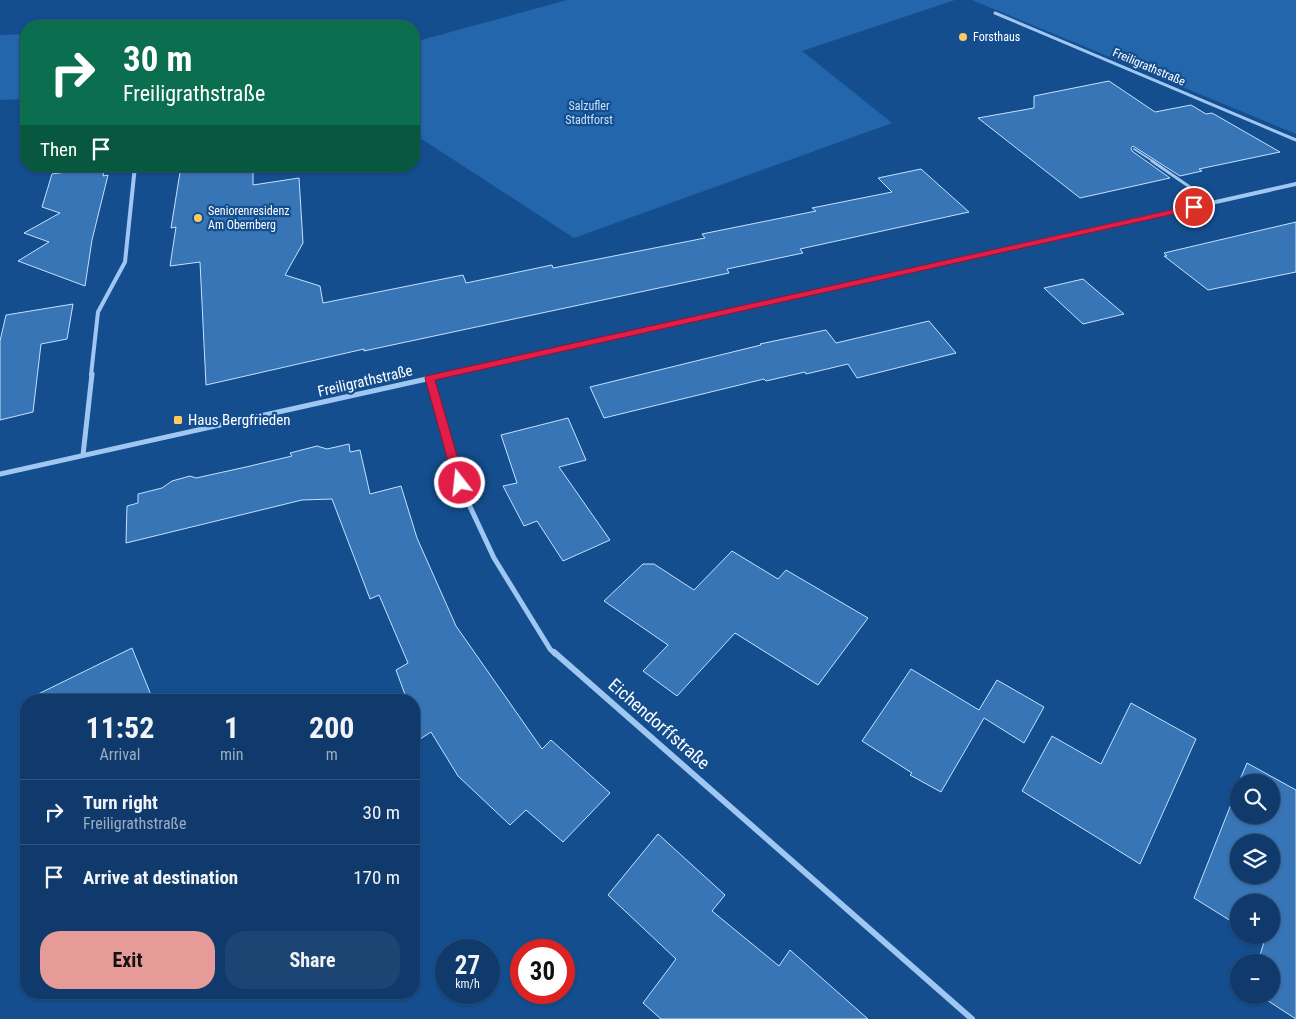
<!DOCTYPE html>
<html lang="en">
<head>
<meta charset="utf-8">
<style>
	body { margin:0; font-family:"Roboto Condensed",sans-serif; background:#1d4573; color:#f1f3f6; height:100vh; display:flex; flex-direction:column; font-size:19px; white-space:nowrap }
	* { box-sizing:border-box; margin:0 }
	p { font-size:16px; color:#9badc1 }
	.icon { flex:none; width:28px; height:28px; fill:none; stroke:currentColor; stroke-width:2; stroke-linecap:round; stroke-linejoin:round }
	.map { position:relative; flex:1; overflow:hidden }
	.sheet { position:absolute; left:20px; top:694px; width:400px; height:305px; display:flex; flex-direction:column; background:#0f3a6b; border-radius:20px; box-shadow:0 1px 4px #0004,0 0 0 1px #2f547e }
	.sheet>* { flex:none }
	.hud { position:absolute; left:20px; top:20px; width:400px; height:152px; border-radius:20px; box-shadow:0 1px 4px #0004,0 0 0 1px #2f547e; background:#0b6e4f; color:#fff; overflow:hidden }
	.controls { position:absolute; left:1230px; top:774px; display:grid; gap:10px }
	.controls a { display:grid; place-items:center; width:50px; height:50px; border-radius:50%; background:#0f3a6b; box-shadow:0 1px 4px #0004,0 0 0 1px #2f547e; font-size:25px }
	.speed { position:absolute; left:435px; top:939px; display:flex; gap:10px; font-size:25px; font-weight:700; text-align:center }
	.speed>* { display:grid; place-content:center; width:65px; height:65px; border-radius:50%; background:#0f3a6b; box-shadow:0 1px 4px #0004,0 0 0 1px #2f547e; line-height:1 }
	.speed small { font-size:12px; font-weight:400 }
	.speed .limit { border:8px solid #d22; background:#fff; color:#111 }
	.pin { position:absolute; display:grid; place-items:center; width:42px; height:42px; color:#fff; margin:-21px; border:2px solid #fff; border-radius:50%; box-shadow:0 1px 5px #0007 }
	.me { position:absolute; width:55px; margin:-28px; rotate:344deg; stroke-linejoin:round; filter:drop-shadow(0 0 4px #0008) }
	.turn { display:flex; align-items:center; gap:18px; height:105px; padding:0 20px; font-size:22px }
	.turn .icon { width:65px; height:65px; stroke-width:2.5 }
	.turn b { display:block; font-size:35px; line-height:42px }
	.then { display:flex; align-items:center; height:48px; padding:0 20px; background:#0003; gap:10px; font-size:19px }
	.eta { display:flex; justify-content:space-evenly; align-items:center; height:85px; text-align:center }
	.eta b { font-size:30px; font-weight:700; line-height:35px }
	.cta { display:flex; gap:10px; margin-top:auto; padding:10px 20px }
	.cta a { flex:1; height:58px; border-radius:20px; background:#e69b98; color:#111; font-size:20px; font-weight:700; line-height:58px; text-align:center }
	.cta a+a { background:#1d4573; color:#f1f3f6 }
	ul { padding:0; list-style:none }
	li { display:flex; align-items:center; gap:15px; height:65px; padding:0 20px; border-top:1px solid #2f547e }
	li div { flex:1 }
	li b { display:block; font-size:19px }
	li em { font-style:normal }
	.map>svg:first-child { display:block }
</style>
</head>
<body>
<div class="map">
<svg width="1296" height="1019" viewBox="0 0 1296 1019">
	<rect width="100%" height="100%" fill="#144e8f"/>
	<g fill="#2366ac">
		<path d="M567 0H955L802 51 892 123 574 238 414 134V42Z"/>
		<path d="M972 0H1296V134Z"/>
		<path d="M26 34V99L0 100V35Z"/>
	</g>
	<g fill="#3875b6" stroke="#c6e1fc" fill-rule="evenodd">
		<path d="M1109 81 1155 112 1191 105 1206 114 1212 113 1280 152 1199 169 1202 171 1180 176 1133 146 1131 148 1132 151 1170 178 1080 198 978 118 1034 108V96Z"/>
		<path d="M181 166H253V185L299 178 303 243 285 275 320 286 323 303 463 275 466 283 552 265 553 268 705 238 702 234 816 211 812 208 892 192 878 178 921 169 969 212 800 249 803 253 727 269 729 273 364 351V349L206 385 200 262 170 266 176 227 171 228Z"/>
		<path d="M105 167 103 176 108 175 92 240 85 286 18 261 49 242 24 233 60 213 42 207 52 174Z"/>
		<path d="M1296 222V272L1208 290 1164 256H1167L1164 253Z"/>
		<path d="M1083 279 1124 314 1083 324 1044 288Z"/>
		<path d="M73 304 67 339 41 344 33 412 0 420V341L6 315Z"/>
		<path d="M929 321 956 353 857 378 848 364 806 374 805 372 766 381 764 379 604 418 590 387 761 345 760 344 826 330 836 343Z"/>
		<path d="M568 418 586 460 559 467 610 540 563 561 537 521 524 526 503 486 517 483 501 435Z"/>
		<path d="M349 444 350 452 360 450 370 494 401 486 417 538 456 626 542 749 551 740 610 793 563 842 526 810 510 825 458 776 431 732 414 743V700H407L396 670 408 663 379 595 370 599 332 499 302 500 126 543 127 506 138 503V494L162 488 172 481 190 476 196 478 246 467 292 456 290 453 317 446 327 449Z"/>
		<path d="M732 551 778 579 786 570 868 618 818 685 735 633 677 696 643 671 668 645 604 601 643 564H654L694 590Z"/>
		<path d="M132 648 153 700H26Z"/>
		<path d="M911 669 979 710 997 680 1044 707 1024 743 984 718 941 792 910 775 912 773 862 741Z"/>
		<path d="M1131 703 1196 739 1140 864 1022 791 1052 736 1101 764Z"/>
		<path d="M1247 763 1296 790V1019L1259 995H1271V962H1258L1264 942 1253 935H1271V902H1239V926L1194 898 1239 784V815H1271V782H1239ZM1239 842H1271V875H1239Z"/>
		<path d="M658 834 725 895 712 911 779 966 790 950 868 1019H661L643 1003 676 959 608 895Z"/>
	</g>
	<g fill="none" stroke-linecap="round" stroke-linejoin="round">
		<path stroke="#9fc7f1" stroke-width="2" d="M1134 149 1154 162"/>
		<path stroke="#9fc7f1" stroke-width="3" d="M1152 161 1213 203"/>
		<path stroke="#9fc7f1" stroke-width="3" d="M995 13 1296 140"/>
		<g stroke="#9fc7f1" stroke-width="4">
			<path d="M91 375 98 312 125 262 135 166"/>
			<path d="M443 375 1296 184"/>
		</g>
		<g stroke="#9fc7f1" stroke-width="5">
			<path d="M430 378 459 483 494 558 550 649 555 654"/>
			<path d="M83 455 92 374"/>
			<path d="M0 474 449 374"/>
		</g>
		<path stroke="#9fc7f1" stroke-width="6" d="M554 652 972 1019"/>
	</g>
	<path fill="#e11d48" stroke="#92132f" d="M1194 205 1198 207 1196 209 435 380 465 483 460 487 454 483 425 378 426 376Z"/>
	<g fill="#ffcb5f" stroke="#144e8f" stroke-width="2">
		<circle cx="963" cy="37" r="5"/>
		<circle cx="198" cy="218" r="5"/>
		<rect x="173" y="415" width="10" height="10" rx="2.5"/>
	</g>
	<g text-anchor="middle" stroke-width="4.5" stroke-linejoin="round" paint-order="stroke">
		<g font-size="12" fill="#fff" stroke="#144e8f" text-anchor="start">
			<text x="973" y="41">Forsthaus</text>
			<text x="208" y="215">Seniorenresidenz<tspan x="208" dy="14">Am Obernberg</tspan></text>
		</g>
		<g font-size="12" fill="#fff" stroke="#144e8f">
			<text transform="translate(1149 67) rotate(23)" y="4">Freiligrathstraße</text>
		</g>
		<g font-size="12" fill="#c6e1fc" stroke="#144e8f">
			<text x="589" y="110">Salzufler<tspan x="589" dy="14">Stadtforst</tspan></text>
		</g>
		<g font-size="15" fill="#fff" stroke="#144e8f">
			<text transform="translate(365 381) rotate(-13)" y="5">Freiligrathstraße</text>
		</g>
		<g font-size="15" fill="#fff" stroke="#144e8f" text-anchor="start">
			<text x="188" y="425">Haus Bergfrieden</text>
		</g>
		<g font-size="18" fill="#fff" stroke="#144e8f">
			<text transform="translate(659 724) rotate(41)" y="6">Eichendorffstraße</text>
		</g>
	</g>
</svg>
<div class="controls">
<a><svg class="icon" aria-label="search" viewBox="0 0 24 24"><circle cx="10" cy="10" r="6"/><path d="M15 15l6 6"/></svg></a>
<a><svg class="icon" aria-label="layers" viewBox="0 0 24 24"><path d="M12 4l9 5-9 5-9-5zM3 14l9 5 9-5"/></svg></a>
<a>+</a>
<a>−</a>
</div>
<div class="speed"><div>27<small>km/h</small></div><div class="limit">30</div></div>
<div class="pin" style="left:1194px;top:207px;background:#d93025"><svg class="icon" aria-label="arrive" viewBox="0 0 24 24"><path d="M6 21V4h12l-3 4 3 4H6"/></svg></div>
<svg class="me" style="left:460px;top:483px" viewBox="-20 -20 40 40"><circle r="17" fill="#e11d48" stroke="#fff" stroke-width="3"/><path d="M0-11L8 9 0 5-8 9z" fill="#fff"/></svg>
<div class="hud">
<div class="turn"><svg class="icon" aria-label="right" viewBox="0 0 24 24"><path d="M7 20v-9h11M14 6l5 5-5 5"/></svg><div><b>30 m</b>Freiligrathstraße</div></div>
<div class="then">Then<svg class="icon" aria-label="arrive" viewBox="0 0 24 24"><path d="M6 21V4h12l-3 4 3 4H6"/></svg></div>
</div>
<section class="sheet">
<div class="eta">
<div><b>11:52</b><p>Arrival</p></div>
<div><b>1</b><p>min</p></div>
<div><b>200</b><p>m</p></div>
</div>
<ul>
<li><svg class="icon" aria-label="right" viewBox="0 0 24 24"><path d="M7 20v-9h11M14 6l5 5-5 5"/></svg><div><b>Turn right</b><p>Freiligrathstraße</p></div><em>30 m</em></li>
<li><svg class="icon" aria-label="arrive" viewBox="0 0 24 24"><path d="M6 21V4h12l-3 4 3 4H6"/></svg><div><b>Arrive at destination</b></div><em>170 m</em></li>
</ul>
<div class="cta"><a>Exit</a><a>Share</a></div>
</section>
</div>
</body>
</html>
